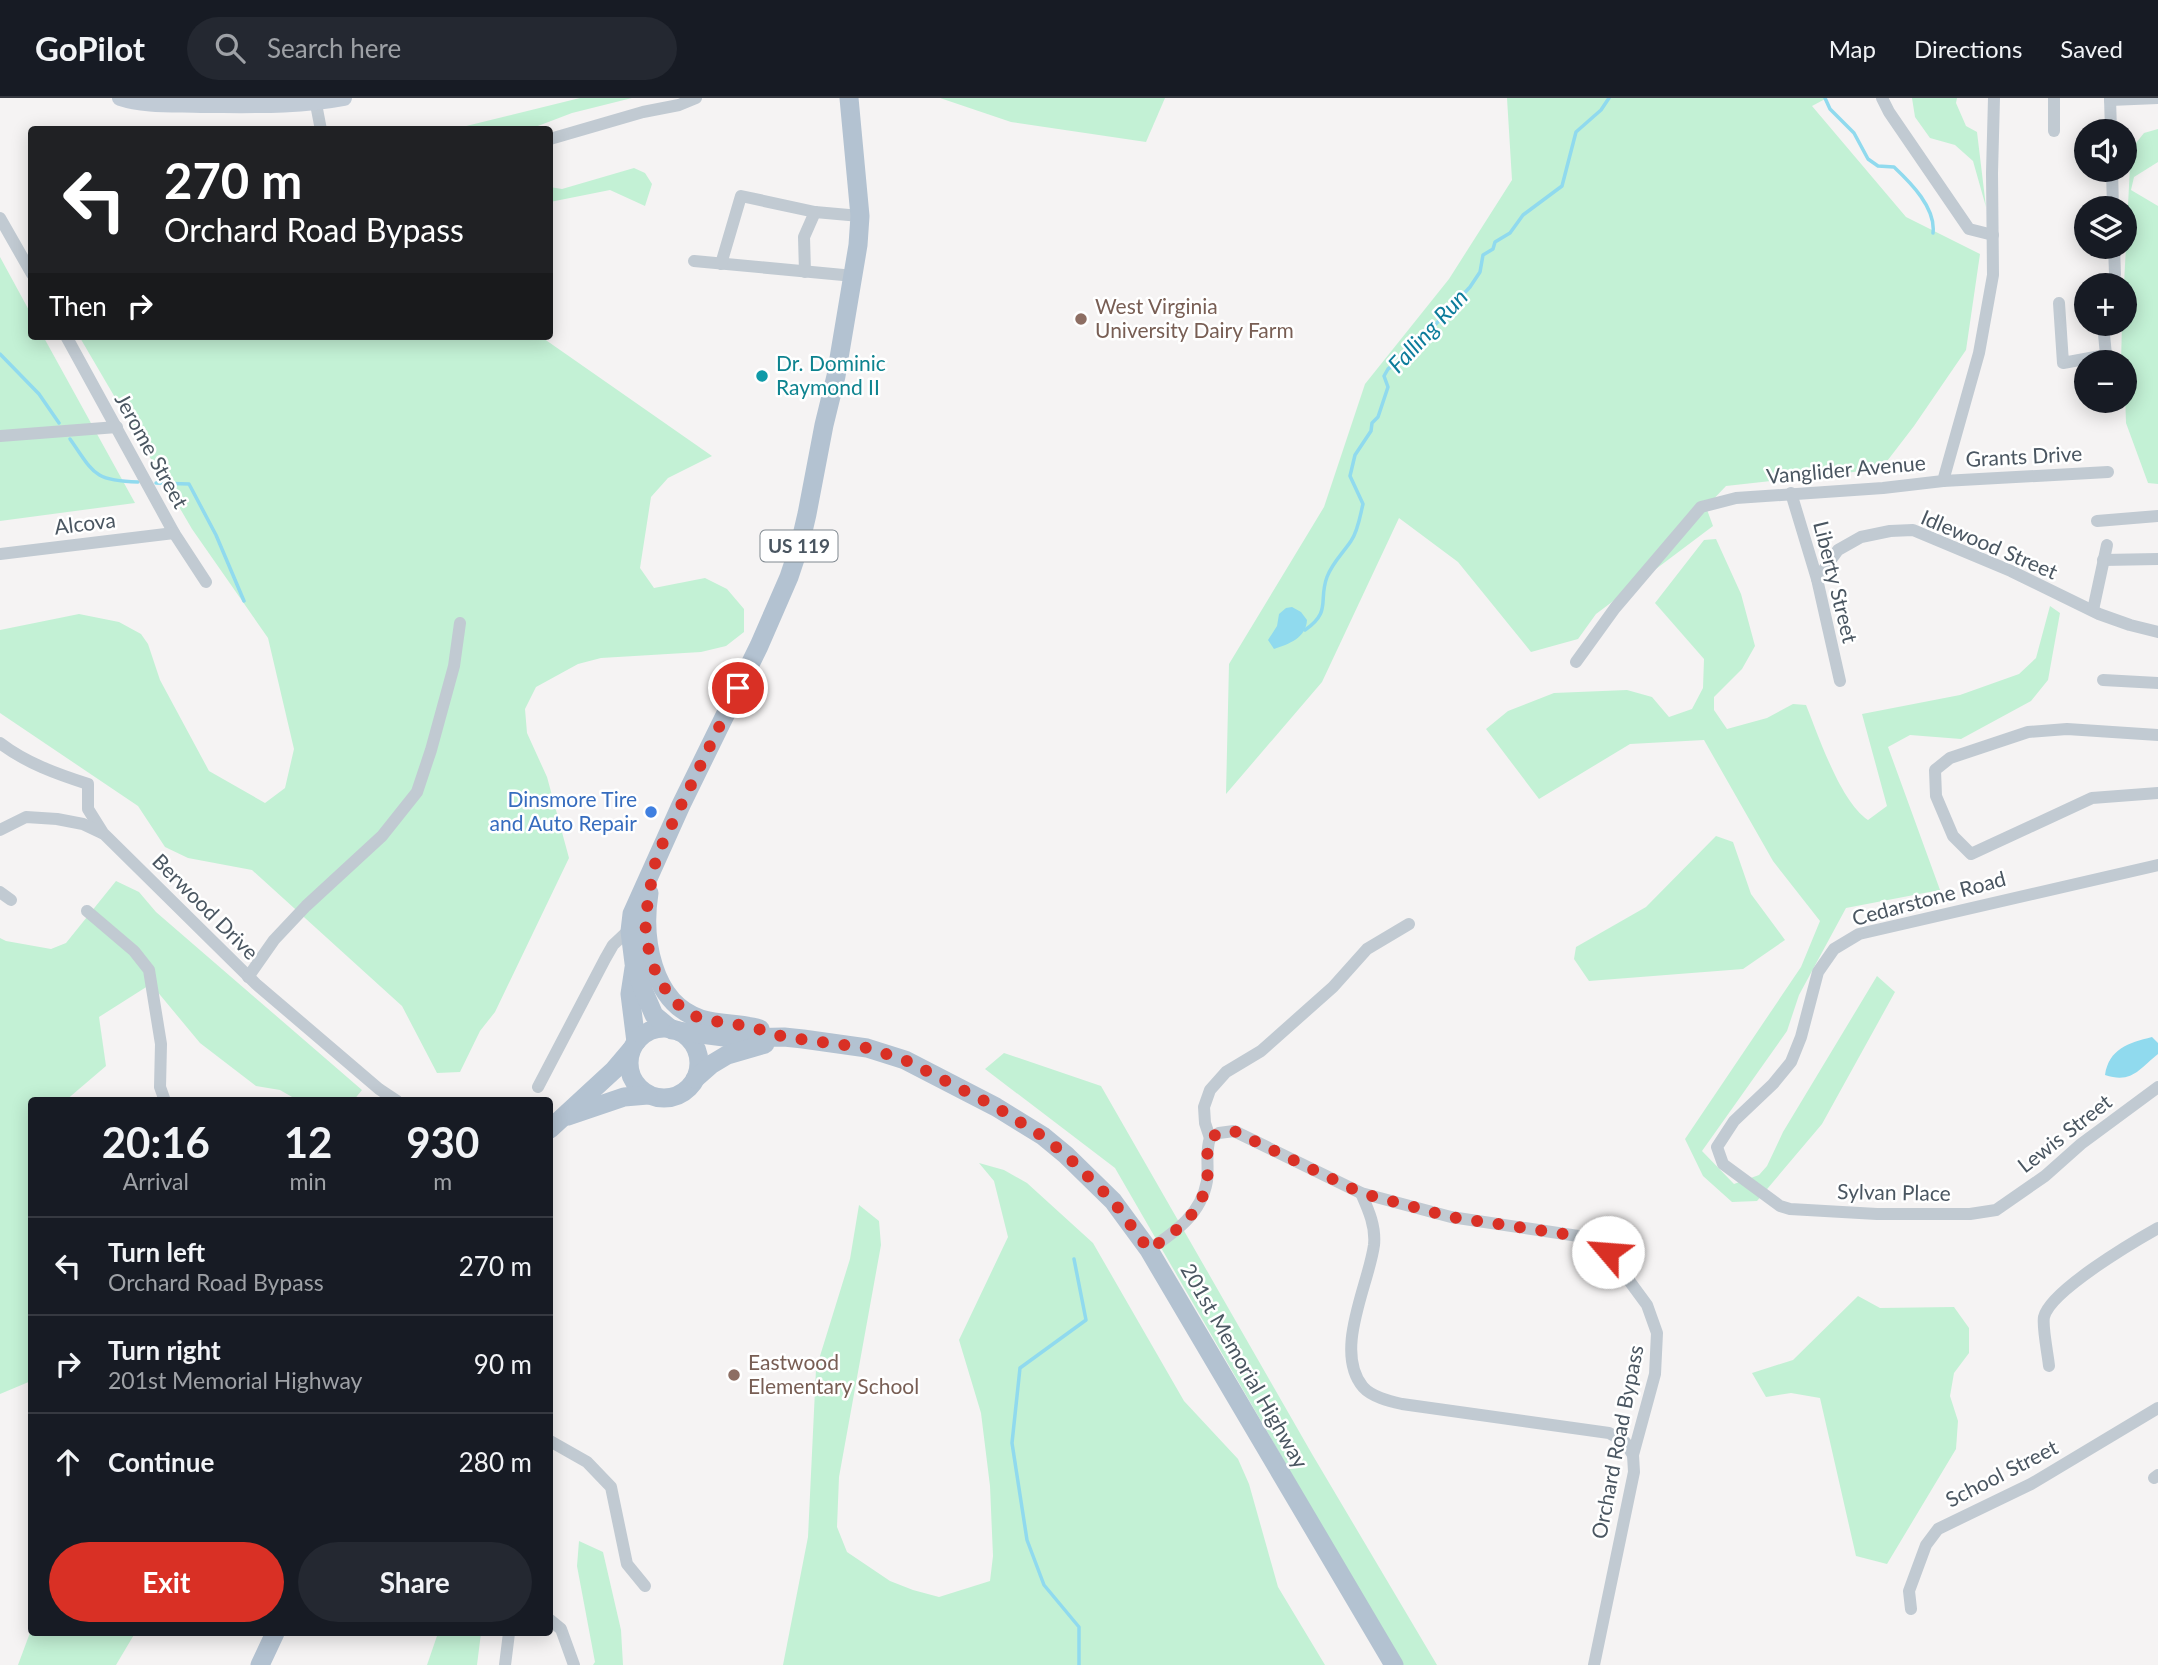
<!DOCTYPE html>
<html lang="en">
<head>
<meta charset="utf-8">
<style>
	body { margin:0; font-family:Lato,sans-serif; background:#242831; color:#f1f3f6; height:100vh; display:flex; flex-direction:column; font-size:26px; white-space:nowrap }
	* { box-sizing:border-box; margin:0 }
	p { font-size:23px; color:#9ea1a6 }
	.icon { flex:none; width:38px; height:38px; fill:none; stroke:currentColor; stroke-width:2; stroke-linecap:round; stroke-linejoin:round }
	.map { position:relative; flex:1; overflow:hidden }
	.panel { position:absolute; left:28px; top:999px; width:525px; height:539px; display:flex; flex-direction:column; background:#171b24; border-radius:7px; box-shadow:0 4px 18px #0003 }
	.panel>* { flex:none }
	.top-card { position:absolute; left:28px; top:28px; width:525px; height:214px; border-radius:7px; box-shadow:0 4px 18px #0003; background:#202124; color:#fff; overflow:hidden }
	.controls { position:absolute; left:2074px; top:21px; display:grid; gap:14px }
	.controls a { display:grid; place-items:center; width:63px; height:63px; border-radius:50%; background:#171b24; box-shadow:0 4px 18px #0003; font-size:35px }
	.pin { position:absolute; display:grid; place-items:center; width:60px; height:60px; color:#fff; margin:-30px; border:4px solid #fff; border-radius:50%; box-shadow:0 2px 7px #0007 }
	.me { position:absolute; width:77px; margin:-38px; rotate:297deg; stroke-linejoin:round; filter:drop-shadow(0 0 5px #0008) }
	.turn { display:flex; align-items:center; gap:24px; height:147px; padding:0 21px; font-size:32px }
	.turn .icon { width:91px; height:91px; stroke-width:2.5 }
	.turn b { display:block; font-size:49px; line-height:60px }
	.then { display:flex; align-items:center; height:66px; padding:0 21px; background:#0003; gap:14px; font-size:26px }
	.eta { display:flex; justify-content:space-evenly; align-items:center; height:119px; text-align:center }
	.eta b { font-size:42px; font-weight:700; line-height:49px }
	.button { display:flex; gap:14px; margin-top:auto; padding:14px 21px }
	.button a { flex:1; height:80px; border-radius:42px; background:#d93025; color:#fff; font-size:28px; font-weight:700; line-height:80px; text-align:center }
	.button a+a { background:#242831; color:#f1f3f6 }
	ul { padding:0; list-style:none }
	li { display:flex; align-items:center; gap:21px; height:98px; padding:0 21px; border-top:2px solid #363941 }
	li div { flex:1 }
	li b { display:block; font-size:26px }
	li em { font-style:normal }
	header { display:flex; align-items:center; gap:42px; box-sizing:border-box; height:98px; padding:0 35px; background:#171b24; border-bottom:2px solid #363941 }
	header strong { font-size:33px }
	nav { display:flex; gap:38px; margin-inline-start:auto; font-size:24px }
	.search { width:490px; height:63px; background:#242831; display:flex; align-items:center; gap:18px; box-sizing:border-box; padding:0 24px; border-radius:38px; color:#9ea1a6; font-size:26px }
	.map>svg:first-child { display:block }
</style>
</head>
<body>
<header>
<strong>GoPilot</strong>
<div class="search"><svg class="icon" aria-label="search" viewBox="0 0 24 24"><circle cx="10" cy="10" r="6"/><path d="M15 15l6 6"/></svg>Search here</div>
<nav><a>Map</a><a>Directions</a><a>Saved</a></nav>
</header>
<div class="map">
<svg width="2158" height="1567" viewBox="0 0 2158 1567">
	<rect width="100%" height="100%" fill="#f5f3f3"/>
	<g fill="#c3f1d5">
		<path d="M580 0H632L572 15 530 31H454Z"/>
		<path d="M940 0H1165L1146 44 1011 24Z"/>
		<path d="M1507 0H1827L1812 8 1906 119 1980 156 1966 252 1914 328 1881 371 1726 388 1706 409 1713 428 1596 516 1578 541 1531 554 1458 464 1399 420 1322 584 1226 696 1229 566 1324 409 1365 286 1449 181 1512 82Z"/>
		<path d="M1912 0H1957L1956 5 1966 28 1977 34 1986 109 1973 63 1955 47 1930 40 1915 19Z"/>
		<path d="M2158 31V64L2134 79 2131 92 2158 108V386L2148 385 2126 325 2124 264H2121L2122 226H2124V187L2130 68 2136 45 2144 35Z"/>
		<path d="M634 70 645 75 652 86 645 108 610 92 550 104V89L562 91Z"/>
		<path d="M0 159 31 216 32 238H43L135 405 0 423Z"/>
		<path d="M79 238H540L712 358 668 380 651 399 640 470 654 490 705 480 727 491 744 511V534L726 548 701 554 601 560 578 566 536 589 525 611 527 635 547 679 569 760 495 914 480 933 460 974 437 975 402 908 252 772 188 760 165 749 138 708 0 615V532L79 516 119 524 141 536 148 546 160 582 209 673 265 705 285 690 294 651 268 540 192 431Z"/>
		<path d="M1716 441 1741 496 1755 548 1742 571 1714 599V612L1727 631 1767 620 1793 606 1806 607C1819 639 1840 703 1868 722L1887 708 1862 616 1960 597 2019 576 2036 560 2050 508 2060 515 2048 582 2031 603 1961 641 1910 637 1888 649 1940 792 1846 810 1799 897 1787 933 1702 1053 1734 1086 1759 1077 1767 1068 1783 1034 1877 878 1895 894 1822 1026 1757 1103 1732 1104 1703 1078 1685 1041 1801 869 1820 823 1773 763 1704 642 1630 646 1539 701 1486 631 1508 613 1554 595 1627 592 1652 599 1669 619 1692 611 1703 590 1704 561 1655 505 1704 442Z"/>
		<path d="M1716 738 1733 744 1751 796 1785 842 1743 871 1589 883 1574 861 1576 849 1646 809Z"/>
		<path d="M116 783 139 794 156 814 362 992 353 1003H299L280 992 256 988 200 945 151 886 99 919 106 968 65 1003H32L31 1283 0 1296V840L6 843 51 851 66 845Z"/>
		<path d="M1004 955 1101 988 1312 1356 1437 1567H1402L1115 1070 985 971Z"/>
		<path d="M979 1065 1004 1072 1027 1085 1093 1145 1184 1303 1238 1361 1249 1386 1278 1489 1325 1567H783L808 1439 816 1271 850 1161 859 1107 879 1123 881 1147 839 1379 837 1429 847 1454 890 1483 913 1492 939 1499 990 1483 993 1458 990 1388 981 1315 959 1242 1008 1139 994 1083Z"/>
		<path d="M1858 1198 1880 1210 1954 1209 1969 1230V1255L1954 1275 1950 1298 1958 1323 1956 1351 1887 1466 1856 1458 1820 1300 1791 1295 1766 1299 1752 1275 1793 1262Z"/>
		<path d="M579 1443 603 1454 621 1532 623 1567H593L595 1564 577 1468Z"/>
		<path d="M31 1532 32 1535H135L116 1567H18Z"/>
		<path d="M438 1535H481L477 1567H427Z"/>
	</g>
	<g fill="#90daee">
		<path d="M1292 509 1301 514 1307 522C1306 540 1289 546 1274 551L1268 542 1277 528 1279 516 1286 510Z"/>
		<path d="M2152 939 2158 945V956C2139 971 2132 986 2105 977 2109 951 2128 945 2152 939Z"/>
	</g>
	<g fill="none" stroke-linecap="round" stroke-linejoin="round">
		<g stroke="#90daee" stroke-width="3.5">
			<path d="M1825 0 1830 11 1854 35 1868 61 1878 68 1894 69C1911 85 1936 110 1933 135"/>
			<path d="M0 256 39 296 59 325"/>
			<path d="M70 341C94 375 93 383 138 384"/>
			<path d="M156 385 189 386 216 437 244 503"/>
			<path d="M1305 532C1332 513 1318 503 1327 479 1332 465 1343 455 1351 443 1358 433 1360 418 1363 406L1350 378 1355 357 1371 333 1372 325 1378 319 1388 289 1384 278 1388 271 1409 255 1470 189 1480 174 1483 157 1493 151 1495 144 1510 135 1523 117 1562 88 1576 34 1601 12 1609 0"/>
			<path d="M1074 1161 1086 1222 1020 1270 1012 1345 1027 1442 1044 1487 1079 1529V1567"/>
		</g>
		<g stroke="#c1cad2" stroke-width="12">
			<path d="M1882 0 1889 14 1969 131 1993 137"/>
			<path d="M2054 0V33"/>
			<path d="M2110 0 2111 33"/>
			<path d="M2110 2 2158 0"/>
			<path d="M316 6 321 32"/>
			<path d="M550 41 643 14 679 7 696 0"/>
			<path d="M2112 72 2113 110"/>
			<path d="M0 120 32 176"/>
			<path d="M694 163 854 178"/>
			<path d="M721 166 741 98 815 114 860 118"/>
			<path d="M805 174 804 139 815 114"/>
			<path d="M2113 187 2115 176 2114 149"/>
			<path d="M2059 205 2063 265 2106 257 2103 226"/>
			<path d="M66 238 174 435 206 484"/>
			<path d="M0 338 117 329"/>
			<path d="M1943 383 2108 374"/>
			<path d="M1791 395 1817 481 1840 583"/>
			<path d="M2097 423 2158 418"/>
			<path d="M0 456 174 435"/>
			<path d="M2103 462 2158 461"/>
			<path d="M1817 481 1838 452 1861 439 1890 433 1913 432 2011 473 2099 516 2130 527 2158 534"/>
			<path d="M2093 512 2107 447"/>
			<path d="M1576 564 1615 510 1701 409 1736 400 1883 390 1943 383 1979 255 1993 177 1992 75 1994 0"/>
			<path d="M2103 582 2158 585"/>
			<path d="M2158 637 2067 631 2028 634 1950 660 1935 672 1936 698 1953 738 1971 756 2092 700 2158 695"/>
			<path d="M0 645C26 665 57 676 88 686V711L103 735 256 886 379 991 397 1003"/>
			<path d="M0 732 26 719 57 721 83 726 102 735"/>
			<path d="M2158 767 1859 836 1834 851 1818 874 1801 939 1791 964 1773 986 1734 1023 1717 1049 1723 1066 1780 1108 1790 1111 1877 1116H1970L1996 1112 2045 1078 2081 1046 2158 989"/>
			<path d="M0 794 11 802"/>
			<path d="M87 813 134 853 149 872 161 946 160 989 165 1003"/>
			<path d="M248 879 274 842 306 808 382 738 417 694 431 652 454 568 460 525"/>
			<path d="M538 989 605 861 613 847 630 831"/>
			<path d="M1210 1040 1205 1025 1204 1009 1210 992 1226 974 1261 953 1333 889 1367 851 1409 826"/>
			<path d="M1361 1095C1368 1111 1376 1128 1374 1147 1369 1186 1333 1253 1363 1289 1372 1299 1389 1303 1402 1306L1609 1335 1625 1344 1633 1357"/>
			<path d="M1149 1152C1175 1134 1201 1117 1207 1083 1209 1068 1205 1055 1210 1040L1219 1035 1234 1033 1361 1095 1451 1119 1585 1139 1608 1154 1647 1207 1657 1235 1655 1276 1633 1357 1634 1374 1594 1567"/>
			<path d="M2049 1268C2048 1257 2042 1228 2044 1219 2050 1193 2133 1144 2158 1130"/>
			<path d="M550 1343 587 1364 611 1389 627 1466 645 1488"/>
			<path d="M2154 1380 2158 1377"/>
			<path d="M1911 1511 1909 1493 1926 1447 1938 1431 2031 1386 2158 1310"/>
			<path d="M550 1522 561 1531 574 1567"/>
			<path d="M505 1567 509 1535"/>
		</g>
		<path stroke="#c1cbd6" stroke-width="16" d="M120 0C144 8 175 6 201 7 249 7 297 9 344 0"/>
		<g stroke="#b3c2d1" stroke-width="19">
			<path d="M649 795C642 839 651 905 701 921 720 927 741 925 760 931"/>
			<path d="M634 870 630 896 636 944"/>
			<circle cx="664" cy="965" r="35"/>
			<path d="M672 932 654 917 644 894 634 865 630 833 632 816 681 707 759 548 789 479 800 446 807 416 824 327 836 278 858 147 860 118 849 0"/>
			<path d="M677 933 732 940 784 939 803 941 867 950 905 962 996 1009 1043 1038 1066 1057 1113 1103 1149 1152 1394 1567"/>
			<path d="M695 981 712 966 727 957 765 946"/>
			<path d="M568 1018 624 999 648 997"/>
			<path d="M550 1031 614 972 631 952"/>
			<path d="M260 1567 275 1535"/>
		</g>
	</g>
	<g fill="none" stroke-linecap="round" stroke-linejoin="round">
		<path stroke="#d93025" stroke-width="12" stroke-dasharray="0 21.6" d="M738 590 657 757 652 780 645 822 647 845 654 870 670 900 690 916 702 921 752 929 784 939 867 950 905 962 996 1009 1042 1038 1066 1057 1113 1103 1149 1152C1175 1134 1201 1117 1207 1083 1209 1068 1205 1055 1210 1040L1219 1035 1234 1033 1361 1095 1451 1119 1585 1139 1608 1154"/>
	</g>
	<g fill="#8d6e63" stroke="#fff" stroke-width="2.5">
		<circle cx="1081" cy="221" r="7"/>
		<circle cx="734" cy="1277" r="7"/>
	</g>
	<circle fill="#0f9aa8" stroke="#fff" stroke-width="2.5" cx="762" cy="278" r="7"/>
	<circle fill="#3f7fe0" stroke="#fff" stroke-width="2.5" cx="651" cy="714" r="7"/>
	<g text-anchor="middle" stroke-width="5" stroke-linejoin="round" paint-order="stroke">
		<rect fill="#fff" stroke="#808990" stroke-width="2" x="760.5" y="432.5" width="77" height="31" rx="5"/>
		<g font-size="19" font-weight="bold" fill="#4a5661">
			<text x="799" y="455">US 119</text>
		</g>
		<g font-size="21" fill="#785e54" stroke="#fff" text-anchor="start">
			<text x="1095" y="216">West Virginia<tspan x="1095" dy="24">University Dairy Farm</tspan></text>
			<text x="748" y="1272">Eastwood<tspan x="748" dy="24">Elementary School</tspan></text>
		</g>
		<g font-size="21" fill="#0d838f" stroke="#fff" text-anchor="start">
			<text x="776" y="273">Dr. Dominic<tspan x="776" dy="24">Raymond II</tspan></text>
		</g>
		<g font-size="21" fill="#4a5661" stroke="#fff">
			<text transform="translate(151 353) rotate(61)" y="7">Jerome Street</text>
			<text transform="translate(2024 359) rotate(-3)" y="7">Grants Drive</text>
			<text transform="translate(1846 372) rotate(-5)" y="7">Vanglider Avenue</text>
			<text transform="translate(85 426) rotate(-7)" y="7">Alcova</text>
			<text transform="translate(1989 447) rotate(23)" y="7">Idlewood Street</text>
			<text transform="translate(1835 484) rotate(76)" y="7">Liberty Street</text>
			<text transform="translate(1929 801) rotate(-15)" y="7">Cedarstone Road</text>
			<text transform="translate(205 809) rotate(45)" y="7">Berwood Drive</text>
			<text transform="translate(2065 1036) rotate(-38)" y="7">Lewis Street</text>
			<text transform="translate(1894 1095) rotate(1)" y="7">Sylvan Place</text>
			<text transform="translate(1244 1268) rotate(60)" y="7">201st Memorial Highway</text>
			<text transform="translate(1618 1344) rotate(-79)" y="7">Orchard Road Bypass</text>
			<text transform="translate(2002 1376) rotate(-27)" y="7">School Street</text>
		</g>
		<g font-size="21" fill="#366cbe" stroke="#fff" text-anchor="end">
			<text x="637" y="709">Dinsmore Tire<tspan x="637" dy="24">and Auto Repair</tspan></text>
		</g>
		<g font-size="23" font-style="italic" fill="#0c7c9b" stroke="#fff">
			<text transform="translate(1428 233) rotate(-47)" y="8">Falling Run</text>
		</g>
	</g>
</svg>
<div class="controls">
<a><svg class="icon" aria-label="sound" viewBox="0 0 24 24"><path d="M4 9h4l5-4v14l-5-4H4zM17 9q2 3 0 6"/></svg></a>
<a><svg class="icon" aria-label="layers" viewBox="0 0 24 24"><path d="M12 4l9 5-9 5-9-5zM3 14l9 5 9-5"/></svg></a>
<a>+</a>
<a>−</a>
</div>
<div class="pin" style="left:738px;top:590px;background:#d93025"><svg class="icon" aria-label="arrive" viewBox="0 0 24 24"><path d="M6 21V4h12l-3 4 3 4H6"/></svg></div>
<svg class="me" style="left:1608px;top:1154px" viewBox="-20 -20 40 40"><circle r="19" fill="#fff"/><path d="M0-13L10 11 0 6-10 11z" fill="#d93025"/></svg>
<div class="top-card">
<div class="turn"><svg class="icon" aria-label="left" viewBox="0 0 24 24"><path d="M17 20v-9H6M10 6l-5 5 5 5"/></svg><div><b>270 m</b>Orchard Road Bypass</div></div>
<div class="then">Then<svg class="icon" aria-label="right" viewBox="0 0 24 24"><path d="M7 20v-9h11M14 6l5 5-5 5"/></svg></div>
</div>
<section class="panel">
<div class="eta">
<div><b>20:16</b><p>Arrival</p></div>
<div><b>12</b><p>min</p></div>
<div><b>930</b><p>m</p></div>
</div>
<ul>
<li><svg class="icon" aria-label="left" viewBox="0 0 24 24"><path d="M17 20v-9H6M10 6l-5 5 5 5"/></svg><div><b>Turn left</b><p>Orchard Road Bypass</p></div><em>270 m</em></li>
<li><svg class="icon" aria-label="right" viewBox="0 0 24 24"><path d="M7 20v-9h11M14 6l5 5-5 5"/></svg><div><b>Turn right</b><p>201st Memorial Highway</p></div><em>90 m</em></li>
<li><svg class="icon" aria-label="ahead" viewBox="0 0 24 24"><path d="M12 20V5M6 11l6-6 6 6"/></svg><div><b>Continue</b></div><em>280 m</em></li>
</ul>
<div class="button"><a>Exit</a><a>Share</a></div>
</section>
</div>
</body>
</html>
